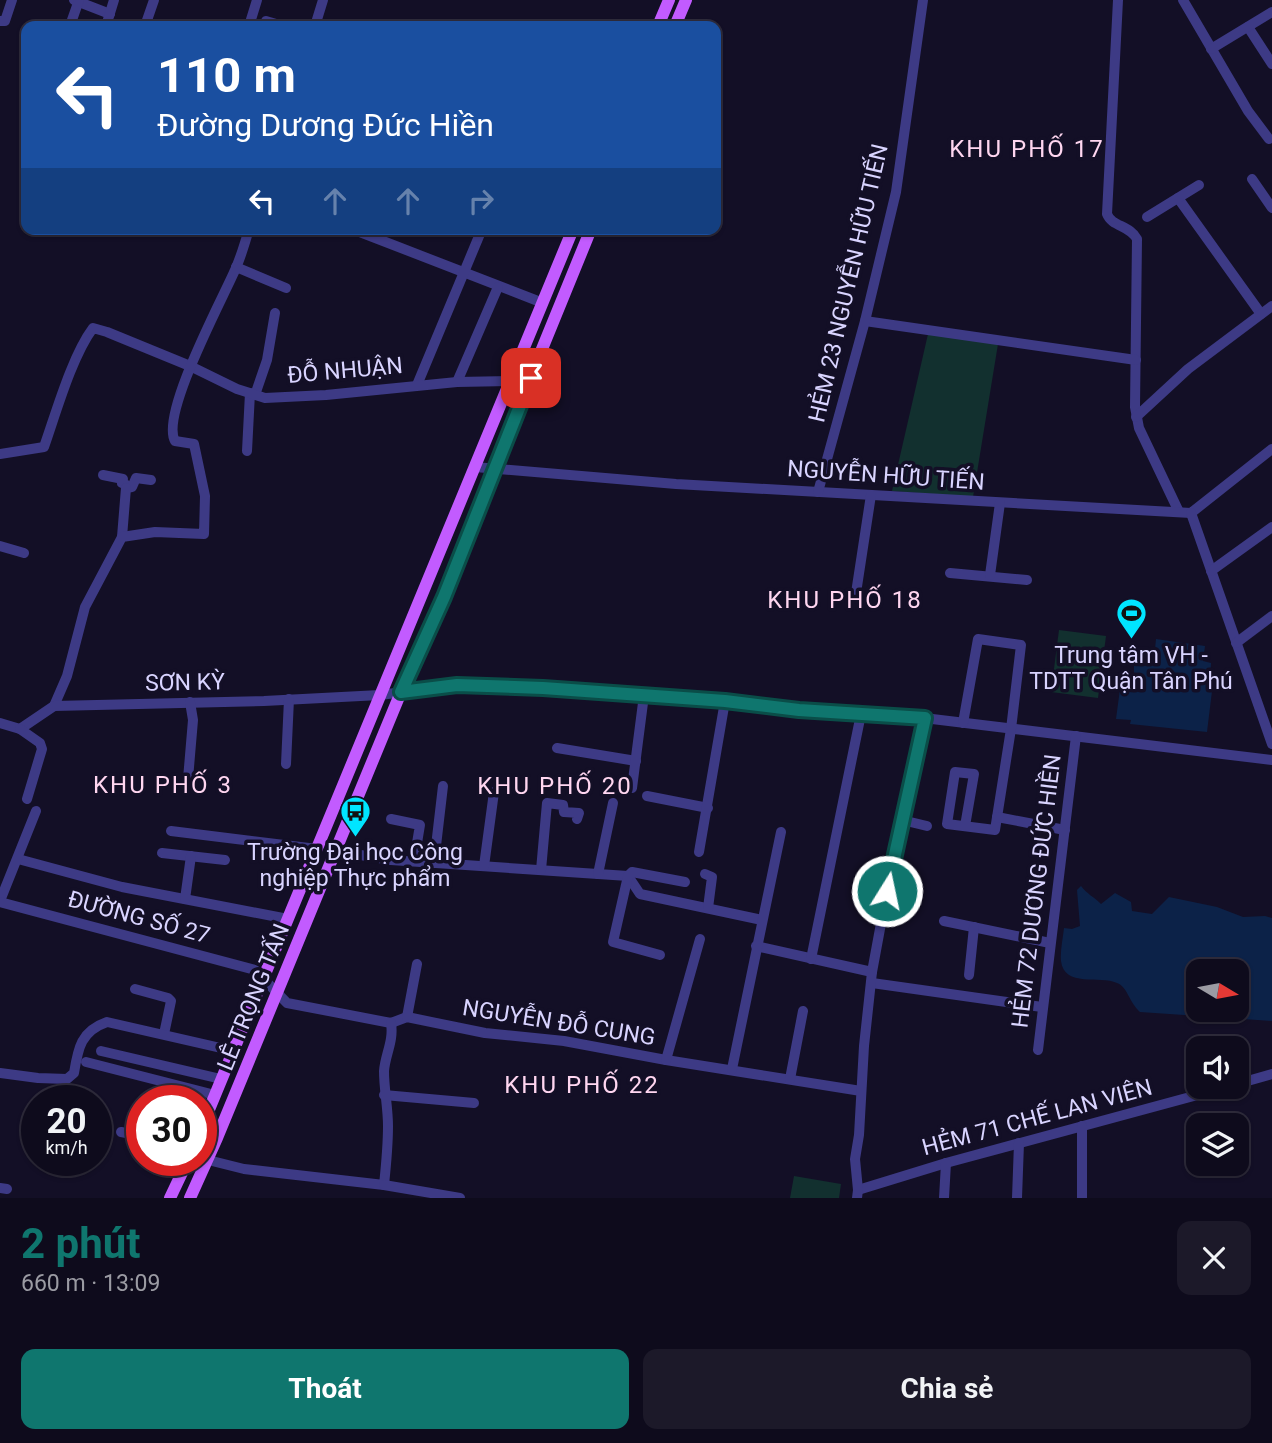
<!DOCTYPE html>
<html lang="vi">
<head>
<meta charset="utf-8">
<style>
	body { margin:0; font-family:Roboto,sans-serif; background:#1c1929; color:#f1f3f6; height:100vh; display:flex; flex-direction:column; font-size:26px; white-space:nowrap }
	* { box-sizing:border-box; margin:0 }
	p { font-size:23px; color:#9b9ba3 }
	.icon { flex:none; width:38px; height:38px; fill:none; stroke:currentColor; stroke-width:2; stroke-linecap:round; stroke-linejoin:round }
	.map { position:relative; height:1198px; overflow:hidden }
	.details { display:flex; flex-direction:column; background:#0e0b1c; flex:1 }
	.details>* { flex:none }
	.top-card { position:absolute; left:21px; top:21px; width:700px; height:214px; border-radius:14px; box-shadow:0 2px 5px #0004,0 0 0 2px #2e2b3b; background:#1a4fa0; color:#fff; overflow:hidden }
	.needle { width:46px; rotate:100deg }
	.fabs { position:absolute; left:1186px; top:959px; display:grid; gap:14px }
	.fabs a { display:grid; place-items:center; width:63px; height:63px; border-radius:14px; background:#0e0b1c; box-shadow:0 2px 5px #0004,0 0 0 2px #2e2b3b; font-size:35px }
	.speed { position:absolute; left:21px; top:1085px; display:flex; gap:14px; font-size:35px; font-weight:700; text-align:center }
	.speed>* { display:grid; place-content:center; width:91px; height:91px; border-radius:50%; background:#0e0b1c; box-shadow:0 2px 5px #0004,0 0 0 2px #2e2b3b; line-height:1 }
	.speed small { font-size:18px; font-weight:400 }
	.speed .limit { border:10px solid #d22; background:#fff; color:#111 }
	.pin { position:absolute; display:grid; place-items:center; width:60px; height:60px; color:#fff; margin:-30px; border-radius:14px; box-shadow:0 4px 10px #0006 }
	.me { position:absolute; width:77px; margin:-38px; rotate:10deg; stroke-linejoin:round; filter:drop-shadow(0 0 5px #0008) }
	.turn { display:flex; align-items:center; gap:24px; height:147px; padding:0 21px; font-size:32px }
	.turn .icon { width:91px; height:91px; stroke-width:2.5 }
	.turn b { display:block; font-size:49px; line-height:60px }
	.lanes { display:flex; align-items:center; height:66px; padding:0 21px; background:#0003; justify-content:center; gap:35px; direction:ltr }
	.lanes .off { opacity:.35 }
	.round { display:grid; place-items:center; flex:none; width:74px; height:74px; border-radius:14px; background:#1c1929 }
	.head { display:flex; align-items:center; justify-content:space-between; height:119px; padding:0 21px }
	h1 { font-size:42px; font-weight:700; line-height:52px; color:#0f766e }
	.button { display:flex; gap:14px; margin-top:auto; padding:14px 21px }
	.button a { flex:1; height:80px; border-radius:14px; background:#0f766e; color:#fff; font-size:28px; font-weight:700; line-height:80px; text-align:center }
	.button a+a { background:#1c1929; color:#f1f3f6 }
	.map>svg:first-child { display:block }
</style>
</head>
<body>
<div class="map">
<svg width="1272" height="1198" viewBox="0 0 1272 1198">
	<rect width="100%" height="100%" fill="#130f26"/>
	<g fill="#12302f">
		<path d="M928 334 998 344 973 497 892 491Z"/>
		<path d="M1059 630 1106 636 1098 698 1051 692Z"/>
		<path d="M794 1176 841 1184 839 1198H790Z"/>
	</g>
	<g fill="#0c2248" fill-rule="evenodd">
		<path d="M1156 639 1205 646 1203 661 1211 663 1210 682 1213 683 1207 732 1130 724 1131 720 1116 719 1122 674 1134 675V662L1140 656 1154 659Z"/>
		<path d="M1081 886C1087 894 1094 897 1101 904L1115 893 1131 902 1132 911 1152 914 1169 897 1217 907 1243 917 1265 916 1272 918V1021L1140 1012C1129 1002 1127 986 1117 983 1100 975 1064 988 1061 961 1060 951 1063 938 1064 928L1072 929 1080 926 1077 890ZM1199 971H1237V1010H1199Z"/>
	</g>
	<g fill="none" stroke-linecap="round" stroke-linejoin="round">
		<g stroke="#3d3a85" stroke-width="10">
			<path d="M74 0 110 14"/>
			<path d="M1118 0 1107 214C1112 227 1130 225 1137 239L1135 407 1139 428 1179 512"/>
			<path d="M1183 0 1248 111 1269 139"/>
			<path d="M72 20 79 0"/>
			<path d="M0 21H5L12 0"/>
			<path d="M266 21 283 26"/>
			<path d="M106 26 114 0"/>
			<path d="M145 26 154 0"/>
			<path d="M249 26 257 0"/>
			<path d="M315 26 323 0"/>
			<path d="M1248 27 1272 64"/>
			<path d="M1211 49 1272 12"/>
			<path d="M1252 179 1272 208"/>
			<path d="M1178 198 1261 314"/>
			<path d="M1147 217 1199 185"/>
			<path d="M352 229 543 303"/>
			<path d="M187 230V229"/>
			<path d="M236 267 286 288"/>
			<path d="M865 321 1136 360"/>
			<path d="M457 382 498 287"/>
			<path d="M417 385 482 229"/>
			<path d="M255 395 267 360 275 313"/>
			<path d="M1136 417 1188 369 1272 306"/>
			<path d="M247 451 250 393"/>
			<path d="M0 454 44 447C56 413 72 356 93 328L107 332 190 366 237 389 265 398 326 395 457 382 511 381"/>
			<path d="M475 467 676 484 1191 513 1272 449"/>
			<path d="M103 475 123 479 122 483 125 484 126 488"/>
			<path d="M126 488 132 487 136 478 151 480"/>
			<path d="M818 492 865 321 896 192 923 0"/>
			<path d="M1191 513 1272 744"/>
			<path d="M122 537 126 488"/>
			<path d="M0 546 24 553"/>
			<path d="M1211 571 1272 527"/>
			<path d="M950 573 1027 580"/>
			<path d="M990 575 1000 503"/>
			<path d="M856 593 871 495"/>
			<path d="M1236 643 1272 616"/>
			<path d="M54 706 67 676 85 607 122 537 155 532 204 534 205 496 194 444 175 441C160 415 222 300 235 270 241 257 245 243 249 229"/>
			<path d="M0 723 20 729 54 706 264 701 380 695 457 685 543 688 725 701 799 710 924 718 1272 760"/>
			<path d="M963 723 978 639 1021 645 1011 729 995 830 947 824 955 772 974 774 965 826"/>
			<path d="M20 729 40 743 42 749 27 799"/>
			<path d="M557 748 636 761"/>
			<path d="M286 764 289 699"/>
			<path d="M188 779 193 720 190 702"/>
			<path d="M632 788 644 695"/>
			<path d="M647 796 708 808"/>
			<path d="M997 817 1065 830"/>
			<path d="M391 819 420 825 414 861"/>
			<path d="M902 820 927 826"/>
			<path d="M171 831 317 849"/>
			<path d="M336 851 391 860 628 876 640 894 762 920"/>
			<path d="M699 852 725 701"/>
			<path d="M162 853 225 860"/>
			<path d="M18 859 122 887 288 919"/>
			<path d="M434 863 443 786"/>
			<path d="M484 866 494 792"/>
			<path d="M541 870 547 803 563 805 564 812 579 813 577 819"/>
			<path d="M598 874 613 803"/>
			<path d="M705 874 712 877 708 908"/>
			<path d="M185 899 191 856"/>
			<path d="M0 901 36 811"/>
			<path d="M0 902 255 970 287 1003 391 1023 407 1017 485 1033 564 1041 666 1060 861 1091"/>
			<path d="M944 921 1050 943"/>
			<path d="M756 946 872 972"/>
			<path d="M660 955 613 942 628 876 632 872 685 882"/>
			<path d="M811 959 861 714"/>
			<path d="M969 975 974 927"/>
			<path d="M872 983 1042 1007"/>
			<path d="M135 989 168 998 171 1001 164 1034"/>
			<path d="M407 1017 417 964"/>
			<path d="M1038 1050 1076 736"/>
			<path d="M101 1051 221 1079"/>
			<path d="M666 1060 700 939"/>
			<path d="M86 1062 215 1095"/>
			<path d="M732 1069 781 832"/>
			<path d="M0 1073 38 1078 67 1079 74 1073C78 1048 81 1031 107 1022L234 1051"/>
			<path d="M790 1079 803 1011"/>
			<path d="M1237 1084 1272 1074"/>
			<path d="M384 1095 474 1103"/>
			<path d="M121 1132 142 1136"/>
			<path d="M208 1160 244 1169 384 1185C386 1166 388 1146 388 1126 388 1107 384 1090 384 1071 385 1055 394 1041 391 1023"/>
			<path d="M384 1185 460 1198"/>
			<path d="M0 1188 7 1189"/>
			<path d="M858 1190 946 1163 1227 1087"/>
			<path d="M857 1198 858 1190 855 1159 859 1135 864 1046 872 972 892 864 924 718"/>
			<path d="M944 1198 946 1163"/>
			<path d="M1017 1198 1019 1143"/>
			<path d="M1082 1198V1126"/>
		</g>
		<g stroke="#c25bff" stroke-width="12">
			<path d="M658 26 669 0"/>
			<path d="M675 26 686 0"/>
			<path d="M201 1129 573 229"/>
			<path d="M170 1198 188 1160"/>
			<path d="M190 1198 217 1138 401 692 444 597 493 469 591 229"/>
		</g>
	</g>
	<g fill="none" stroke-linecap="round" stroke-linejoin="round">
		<defs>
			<path id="route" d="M531 378 444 597 401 692 457 685 543 688 725 701 799 710 925 718 887 891"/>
		</defs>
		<use href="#route" stroke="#0a4d48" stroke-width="18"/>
		<use href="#route" stroke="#0f766e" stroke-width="12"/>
	</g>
	<defs>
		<symbol id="stadium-pin" viewBox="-11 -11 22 30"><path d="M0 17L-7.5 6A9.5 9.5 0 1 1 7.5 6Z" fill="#00e5ff" stroke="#130f26"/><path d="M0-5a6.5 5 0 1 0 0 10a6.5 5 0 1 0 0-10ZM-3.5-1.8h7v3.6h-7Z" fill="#111"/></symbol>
		<symbol id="bus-pin" viewBox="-11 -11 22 30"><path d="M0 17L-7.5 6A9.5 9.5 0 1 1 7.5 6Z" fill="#00e5ff" stroke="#130f26"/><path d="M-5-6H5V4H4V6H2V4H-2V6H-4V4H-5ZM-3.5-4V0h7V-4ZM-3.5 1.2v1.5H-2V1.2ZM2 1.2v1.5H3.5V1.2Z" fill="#111"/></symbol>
	</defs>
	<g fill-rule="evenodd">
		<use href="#stadium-pin" x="1114" y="596" width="35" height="47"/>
		<use href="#bus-pin" x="338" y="794" width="35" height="47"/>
	</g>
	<g text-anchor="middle" stroke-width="7" stroke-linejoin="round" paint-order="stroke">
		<g font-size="23" fill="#d9d4ff" stroke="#130f26">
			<text transform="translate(848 283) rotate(-77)" y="8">HẺM 23 NGUYỄN HỮU TIẾN</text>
			<text transform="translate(345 370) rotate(-5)" y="8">ĐỖ NHUẬN</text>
			<text transform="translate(886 475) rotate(4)" y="8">NGUYỄN HỮU TIẾN</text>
			<text transform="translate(185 682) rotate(-1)" y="8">SƠN KỲ</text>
			<text transform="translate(1036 891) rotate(-83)" y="8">HẺM 72 DƯƠNG ĐỨC HIỀN</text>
			<text transform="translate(139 917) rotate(15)" y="8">ĐƯỜNG SỐ 27</text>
			<text transform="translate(253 997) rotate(-68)" y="8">LÊ TRỌNG TẤN</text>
			<text transform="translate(559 1022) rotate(9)" y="8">NGUYỄN ĐỖ CUNG</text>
			<text transform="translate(1037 1117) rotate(-15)" y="8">HẺM 71 CHẾ LAN VIÊN</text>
		</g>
		<g font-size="23" fill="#d9d4ff" stroke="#130f26">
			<text x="1131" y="663">Trung tâm VH -<tspan x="1131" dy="26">TDTT Quận Tân Phú</tspan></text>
			<text x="355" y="860">Trường Đại học Công<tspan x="355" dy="26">nghiệp Thực phẩm</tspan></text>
		</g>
		<g font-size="24" letter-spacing="2" fill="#ffd6f0" stroke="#130f26">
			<text x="1027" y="157">KHU PHỐ 17</text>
			<text x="845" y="608">KHU PHỐ 18</text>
			<text x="163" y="793">KHU PHỐ 3</text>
			<text x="555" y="794">KHU PHỐ 20</text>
			<text x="582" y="1093">KHU PHỐ 22</text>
		</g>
	</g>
</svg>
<div class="fabs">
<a><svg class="needle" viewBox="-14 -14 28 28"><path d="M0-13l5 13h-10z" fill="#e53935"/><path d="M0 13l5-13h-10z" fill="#9b9ba3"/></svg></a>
<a><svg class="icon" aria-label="sound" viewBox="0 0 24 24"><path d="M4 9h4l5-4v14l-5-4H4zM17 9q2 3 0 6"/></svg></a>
<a><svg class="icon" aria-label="layers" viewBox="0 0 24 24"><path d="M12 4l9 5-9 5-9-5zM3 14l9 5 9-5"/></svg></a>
</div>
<div class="speed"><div>20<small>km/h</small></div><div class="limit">30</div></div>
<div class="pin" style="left:531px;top:378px;background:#d93025"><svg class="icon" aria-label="arrive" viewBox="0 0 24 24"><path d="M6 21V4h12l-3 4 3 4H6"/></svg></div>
<svg class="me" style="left:887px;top:891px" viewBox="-20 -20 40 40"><circle r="17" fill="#0f766e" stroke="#fff" stroke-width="3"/><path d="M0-11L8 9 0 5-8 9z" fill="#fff"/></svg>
<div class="top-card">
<div class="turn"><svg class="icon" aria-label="left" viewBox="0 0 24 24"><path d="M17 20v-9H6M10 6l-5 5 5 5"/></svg><div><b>110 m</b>Đường Dương Đức Hiền</div></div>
<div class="lanes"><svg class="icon" aria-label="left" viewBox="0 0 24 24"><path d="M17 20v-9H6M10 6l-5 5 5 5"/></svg><svg class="icon off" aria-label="ahead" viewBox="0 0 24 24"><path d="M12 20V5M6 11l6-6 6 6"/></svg><svg class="icon off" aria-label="ahead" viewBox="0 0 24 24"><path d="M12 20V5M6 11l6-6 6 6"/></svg><svg class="icon off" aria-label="right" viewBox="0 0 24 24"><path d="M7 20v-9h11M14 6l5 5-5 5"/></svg></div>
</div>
</div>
<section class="details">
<div class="head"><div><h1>2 phút</h1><p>660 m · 13:09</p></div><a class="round"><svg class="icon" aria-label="close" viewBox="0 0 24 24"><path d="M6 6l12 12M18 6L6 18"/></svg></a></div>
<div class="button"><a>Thoát</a><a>Chia sẻ</a></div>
</section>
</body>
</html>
